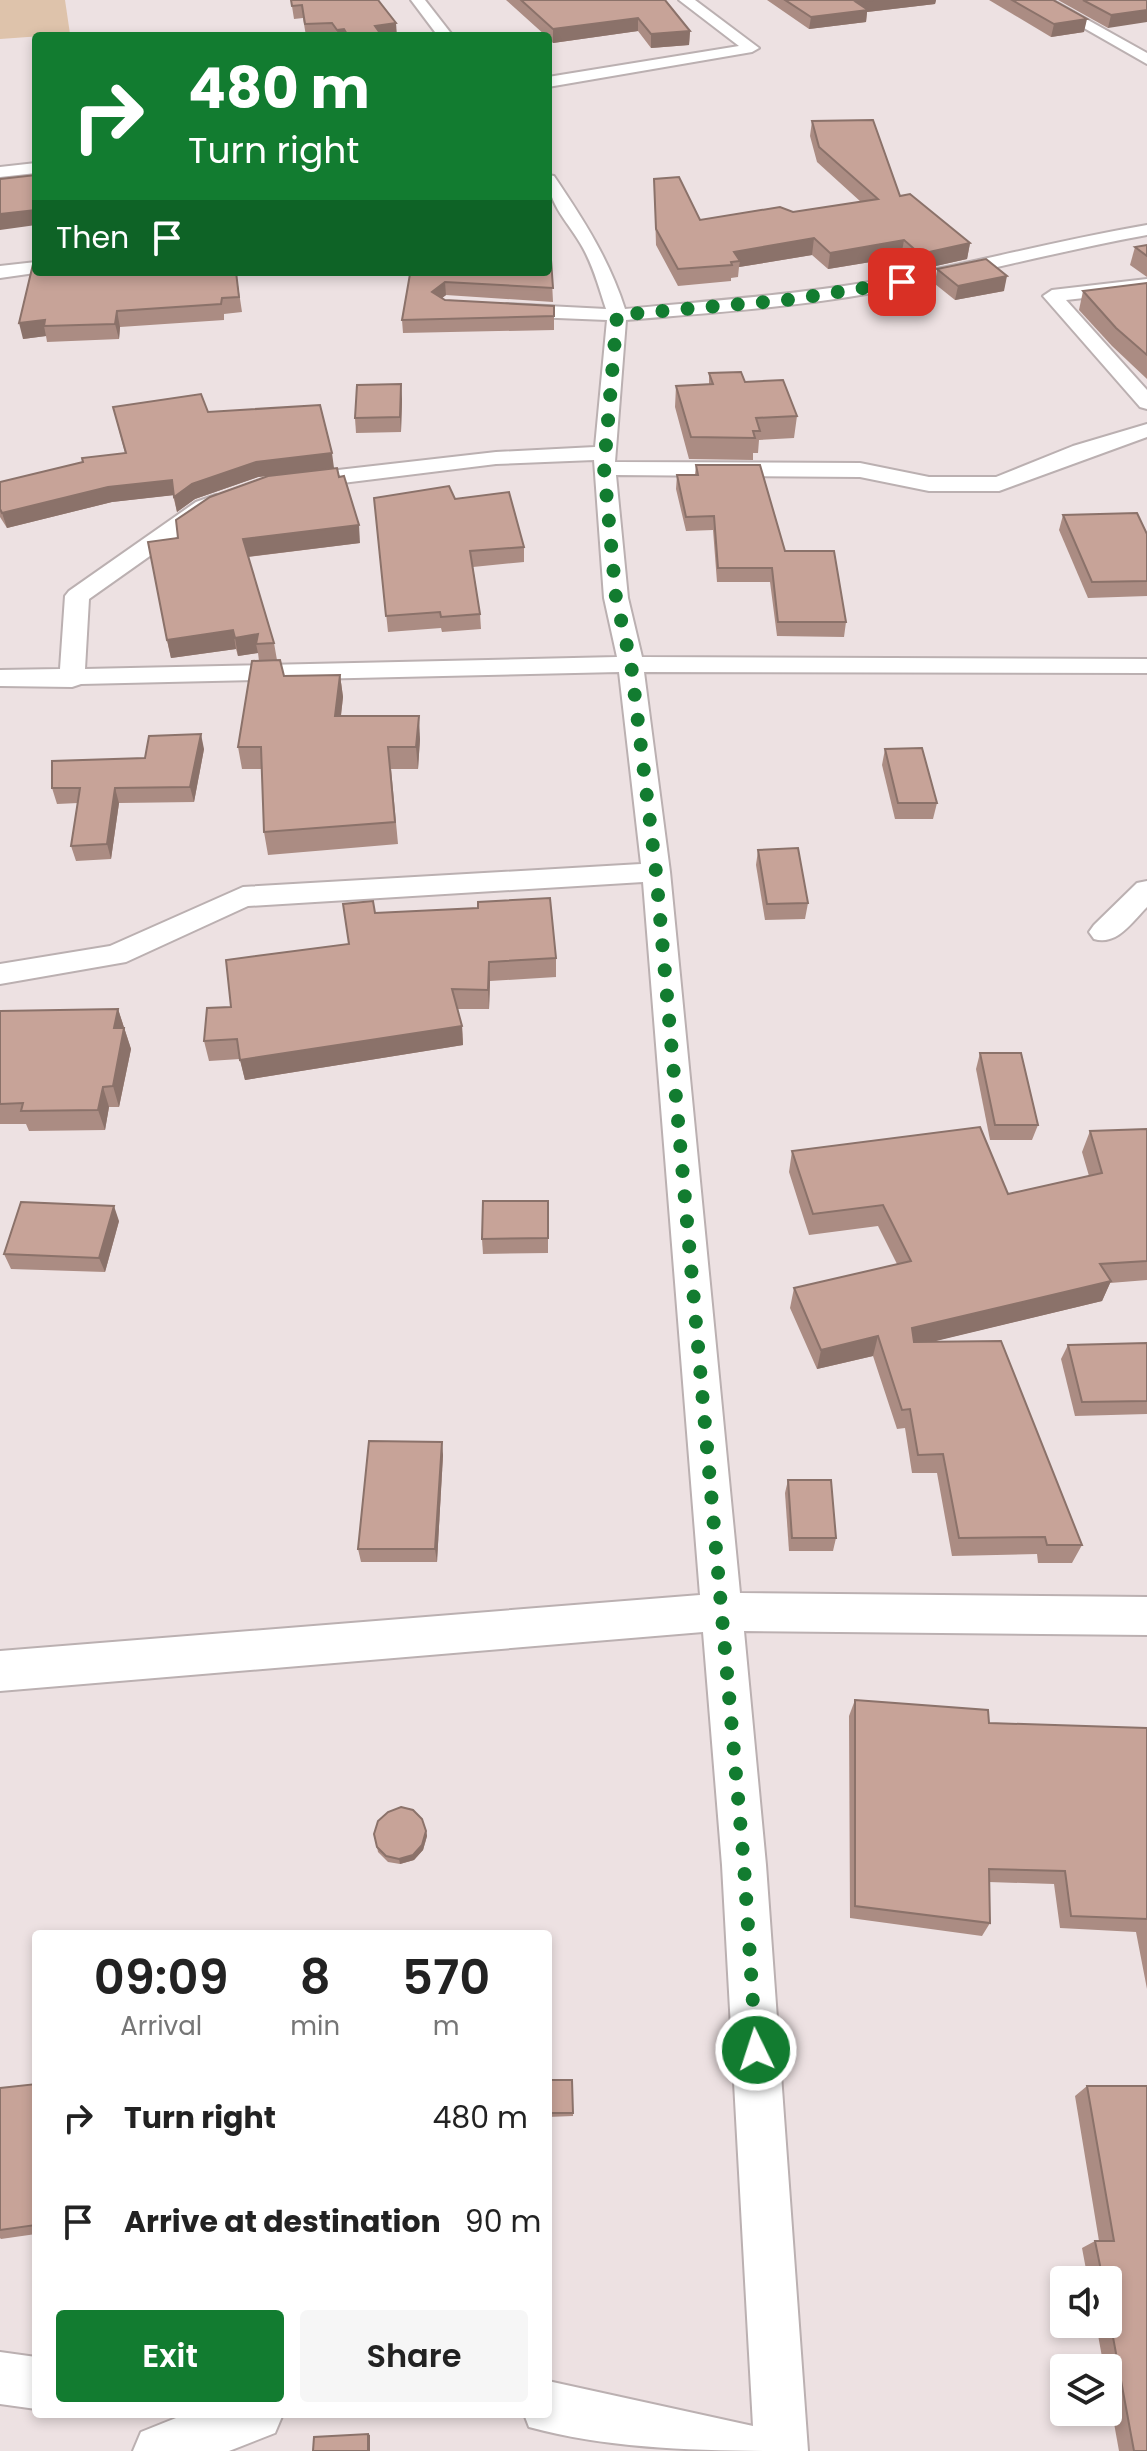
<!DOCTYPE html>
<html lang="en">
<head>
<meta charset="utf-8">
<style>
	body { margin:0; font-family:Poppins,sans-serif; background:#f6f6f6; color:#222; height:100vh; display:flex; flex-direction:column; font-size:30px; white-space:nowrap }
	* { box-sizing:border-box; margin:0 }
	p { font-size:26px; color:#767676 }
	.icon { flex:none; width:44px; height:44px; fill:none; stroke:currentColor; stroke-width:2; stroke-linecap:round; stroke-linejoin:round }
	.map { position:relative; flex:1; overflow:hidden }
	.sheet { position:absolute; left:32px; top:1930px; width:520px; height:488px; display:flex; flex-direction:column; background:#fff; border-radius:8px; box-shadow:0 4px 12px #0003 }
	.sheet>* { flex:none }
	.banner { position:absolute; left:32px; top:32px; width:520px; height:244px; border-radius:8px; box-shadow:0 4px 12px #0003; background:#127c30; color:#fff; overflow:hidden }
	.buttons { position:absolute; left:1050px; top:2266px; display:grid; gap:16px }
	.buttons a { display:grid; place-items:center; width:72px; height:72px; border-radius:8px; background:#fff; box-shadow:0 4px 12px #0003; font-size:40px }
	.pin { position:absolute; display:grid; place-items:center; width:68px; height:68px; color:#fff; margin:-34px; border-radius:16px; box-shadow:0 4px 12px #0006 }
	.me { position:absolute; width:88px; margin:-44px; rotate:356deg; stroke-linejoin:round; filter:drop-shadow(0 0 6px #0008) }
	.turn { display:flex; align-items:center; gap:28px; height:168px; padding:0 24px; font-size:36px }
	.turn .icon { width:104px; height:104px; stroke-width:2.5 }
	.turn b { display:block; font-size:56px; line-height:68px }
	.then { display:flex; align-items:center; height:76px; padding:0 24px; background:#0003; gap:16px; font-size:30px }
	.eta { display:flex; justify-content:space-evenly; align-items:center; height:136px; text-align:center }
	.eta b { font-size:48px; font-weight:600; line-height:56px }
	.primary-button { display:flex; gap:16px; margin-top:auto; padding:16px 24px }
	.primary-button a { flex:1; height:92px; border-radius:8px; background:#127c30; color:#fff; font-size:32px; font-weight:600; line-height:92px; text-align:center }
	.primary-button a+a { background:#f6f6f6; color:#222 }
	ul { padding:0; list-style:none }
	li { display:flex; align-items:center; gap:24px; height:104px; padding:0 24px }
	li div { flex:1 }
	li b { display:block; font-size:30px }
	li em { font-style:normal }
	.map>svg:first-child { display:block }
</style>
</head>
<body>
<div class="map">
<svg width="1147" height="2451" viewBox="0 0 1147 2451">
	<rect width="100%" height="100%" fill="#ede1e2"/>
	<path fill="#dec3ab" d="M0 0H65L70 34 0 39Z"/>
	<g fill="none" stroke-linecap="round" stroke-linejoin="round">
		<defs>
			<g id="minor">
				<path d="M411 0H425L453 36H438Z"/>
				<path d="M679 0H695L759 48 752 52 548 87V77L739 46Z"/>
				<path d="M1035 0H1052L1147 53V64Z"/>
				<path d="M36 163V173L0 177V167Z"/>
				<path d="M548 175 554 176C583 219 609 259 625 309 718 300 811 294 903 276 985 260 1065 239 1147 225V235C1065 250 985 271 904 287 812 306 719 312 626 320L615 462 860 463 929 477H996L1073 446 1147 424V437L999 491H929L860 477 616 475 628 598 642 657 1147 659V673L644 672 670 872 740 1593 1147 1597V1635L744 1631 766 1865 808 2451C716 2451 616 2451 529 2427L524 2414H548V2381L753 2426 722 1865 703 1632 0 1691V1651L700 1595 643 882 248 906 126 962 0 984V964L110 946 243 887 641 864 619 672 81 684 72 687 0 686V670L60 669 65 596 69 591 196 502 216 495 224 497 227 502 212 512 89 599 85 669 617 657 604 598 594 460 496 464 294 489 283 482 294 475 496 452 595 447 607 320 507 316 497 310 507 304 606 309C599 288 594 268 583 248 569 222 548 206 548 175Z"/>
				<path d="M36 262V272H42L0 278V266Z"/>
				<path d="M1147 279V291L1066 300 1147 390V409L1140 407 1043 296 1052 290Z"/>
				<path d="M1147 881V907C1132 922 1117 946 1094 939L1089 932 1094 925 1137 883Z"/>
				<path d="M0 2352 36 2357V2409L0 2404Z"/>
				<path d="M186 2414H283L275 2433 229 2451H133L141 2432Z"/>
			</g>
		</defs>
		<use href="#minor" stroke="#bbb0b1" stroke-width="4"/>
		<use href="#minor" fill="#fff" fill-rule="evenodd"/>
	</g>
	<g fill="#ab8c83">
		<path d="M291 0H378L397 36H306L303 18 294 19Z"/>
		<path d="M506 0H665L690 31 689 45 651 48 638 31 553 43 548 38V36H546Z"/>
		<path d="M767 0H936L935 4 867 12 866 22 809 29Z"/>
		<path d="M989 0H1053L1084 32 1051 37Z"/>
		<path d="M1058 0H1147L1108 28Z"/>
		<path d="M812 121 900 196 970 243 967 259 918 270 901 257 828 269 812 255 739 267 738 277 731 278V281L678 286 656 245 654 179 700 220 793 212 861 202 817 162 810 136Z"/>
		<path d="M1147 245V277L1130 265 1135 247Z"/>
		<path d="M36 259 236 272 242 312 224 314V320L120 327 119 339 47 342 46 336 23 339Z"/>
		<path d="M551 260 553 302 446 295 442 298 445 300 554 306V330L403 333 402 320 454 275 453 272H548Z"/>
		<path d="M937 269 1004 291 955 300 935 284Z"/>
		<path d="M1147 283V379L1112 346 1079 310 1083 291Z"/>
		<path d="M709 373 745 382 797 416 794 438 759 440 758 453H753V460L689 459 675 407 676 386 709 384Z"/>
		<path d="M402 399 401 432 356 433 355 418Z"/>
		<path d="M113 407 208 412 334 468 258 477 195 499 177 512 173 495 112 502 7 528 0 517V482L125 453Z"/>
		<path d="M696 465 785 551 846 622 844 637 777 636 770 582H717L713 530 686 531 676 489 677 475H695Z"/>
		<path d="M374 498 455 499 524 547V562L473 567 480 614 481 629 442 632 441 628 388 632Z"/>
		<path d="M1063 515 1147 534V596L1088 598 1059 530Z"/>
		<path d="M178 538 360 543 248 557 274 643 277 660 284 676 340 675 343 697 341 716 420 739 418 769H391L398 844 268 855 264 832 262 769H242L238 747 259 661 258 653 238 656 236 649 171 658 167 640Z"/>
		<path d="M204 749 194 802 119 803 111 859 76 861 71 846 78 803 57 804 52 788 145 758Z"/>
		<path d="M885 749 937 803 933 819H895L882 765Z"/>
		<path d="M758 850 808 903 805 919 765 920 756 865Z"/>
		<path d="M375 913 556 958V977L490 981 489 1009H457L462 1026 463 1045 245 1080 240 1059 209 1061 204 1041 231 1007 349 944Z"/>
		<path d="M118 1009 131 1049 119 1107H109L105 1130 29 1131 26 1124H0V1011Z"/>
		<path d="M980 1053 1038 1125 1032 1140H990L976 1069Z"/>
		<path d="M1147 1129V1280L1110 1283 1102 1301 930 1342 1082 1545 1072 1563H1038L1037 1554 952 1556 937 1473H912L905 1428 897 1429 873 1356 817 1369 790 1308 794 1288 897 1264 878 1226 809 1235 789 1172 792 1151 1008 1194 1089 1176 1082 1152 1090 1131Z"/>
		<path d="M548 1201V1253L483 1254 482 1239Z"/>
		<path d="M119 1221 105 1272 11 1269 4 1254Z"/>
		<path d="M1147 1343V1414L1075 1416 1061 1359 1068 1345Z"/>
		<path d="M443 1455 437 1562H361L358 1549Z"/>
		<path d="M788 1480 836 1538 833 1551H789L785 1493Z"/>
		<path d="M855 1700 989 1723 1147 1728V1989L1136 1932 1060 1928 1054 1884 989 1882 990 1923 982 1936 850 1918 849 1716Z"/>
		<path d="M426 1831 427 1836 423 1850 414 1860 400 1864 388 1862 378 1852 377 1847Z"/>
		<path d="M548 2080H572L573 2116 548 2117Z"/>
		<path d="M36 2084V2234L1 2239 0 2238V2088Z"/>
		<path d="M1087 2086H1147V2451H1119L1108 2390V2368H1104L1096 2324H1108V2280H1088L1082 2248 1095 2241H1099L1075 2096Z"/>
	</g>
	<g fill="#8b726a">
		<path d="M873 0H936L935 4 867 12 866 22 809 29 811 17 856 2Z"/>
		<path d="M1147 10V22L1108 28 1111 15Z"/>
		<path d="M638 18V31L553 43V29Z"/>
		<path d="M1087 19 1084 32 1051 37 1054 24Z"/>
		<path d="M396 23 397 36H375V26Z"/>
		<path d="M344 29 345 36H338L337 30Z"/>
		<path d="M690 31 689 45 651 48V34Z"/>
		<path d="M36 210V225L0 230V214Z"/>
		<path d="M814 238 812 255 739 267 740 261 734 252Z"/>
		<path d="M904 240 901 257 828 269 830 253Z"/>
		<path d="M970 243 967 259 918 270 920 254Z"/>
		<path d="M1007 276 1004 291 955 300 958 286Z"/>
		<path d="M445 282 446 295 433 305 432 292Z"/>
		<path d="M117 311 120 327 119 339 115 324Z"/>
		<path d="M45 320 44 326 46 336 23 339 19 323Z"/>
		<path d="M401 384 402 399 401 432 400 417Z"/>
		<path d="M332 453 334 468 258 477 195 499 177 512 174 497 192 484 256 462Z"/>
		<path d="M172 480 175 495 112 502 7 528 2 513 108 487Z"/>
		<path d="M359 525 360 543 246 557 243 539Z"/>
		<path d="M233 630 236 649 171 658 167 640Z"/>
		<path d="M258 634 256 644 258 653 238 656 235 638Z"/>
		<path d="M340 675 343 697 338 739 335 716Z"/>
		<path d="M419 716 420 739 418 769 416 747Z"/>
		<path d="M201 734 204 749 194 802 190 787Z"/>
		<path d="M115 788 119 803 111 859 107 844Z"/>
		<path d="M489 962 490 981 489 1009 488 990Z"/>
		<path d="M118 1009 131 1049 119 1107 113 1086 114 1028Z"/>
		<path d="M462 1026 463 1045 245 1080 240 1060Z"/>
		<path d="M103 1087 109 1107 105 1130 98 1110Z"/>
		<path d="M114 1206 119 1221 105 1272 99 1258Z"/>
		<path d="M1111 1281 1102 1301 907 1348 912 1328Z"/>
		<path d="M878 1336 873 1356 817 1369 821 1350Z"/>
		<path d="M442 1442 443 1455 437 1562 435 1549Z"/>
		<path d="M426 1831 427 1836 423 1850 414 1860 400 1864 399 1859Z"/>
		<path d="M368 2434 370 2435V2451H368Z"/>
	</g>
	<g fill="#c7a398" stroke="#8b726a" stroke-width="2">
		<path d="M291 0H378L396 23 375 26 382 36H348L344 29 337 30 332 23 305 24 302 5 292 6Z"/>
		<path d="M521 0H665L690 31 651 34 638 18 553 29Z"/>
		<path d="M785 0H873L856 2 868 10 811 17Z"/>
		<path d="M1012 0H1053L1087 19 1054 24Z"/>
		<path d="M1083 0H1147V10L1111 15Z"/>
		<path d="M873 120 900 196 910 194 970 243 920 254 904 240 830 253 814 238 734 252 740 261 731 262 732 265 678 269 656 229 654 179 679 177 700 220 780 207 793 212 878 199 819 147 812 121Z"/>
		<path d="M36 175V210L0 214V179Z"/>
		<path d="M1147 245V256L1135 247Z"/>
		<path d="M36 259V272H236L239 297 222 298 221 304 117 311 115 324 44 326 45 320 19 323 34 260Z"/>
		<path d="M986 259 1007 276 958 286 937 269Z"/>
		<path d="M548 260H551L553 288 445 282 432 292 445 300 554 306V316L402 320 410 274 455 275 454 272H548Z"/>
		<path d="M1147 283V355L1116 328 1083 291Z"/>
		<path d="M741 372 745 382 783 380 797 416 756 418 760 431H753L755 438 691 437 676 386 713 384 709 373Z"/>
		<path d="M401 384 400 417 355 418 357 385Z"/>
		<path d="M201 394 208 412 320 405 332 453 256 462 192 484 174 497 172 480 108 487 2 513 0 509V482L83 462 82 458 126 453 113 407Z"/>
		<path d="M696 465H760L785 551H834L846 622H778L772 568H718L714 516 686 517 677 475H698Z"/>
		<path d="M337 468 339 477 344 476 359 525 243 539 274 643 256 644 258 634 235 638 233 630 167 640 148 542 178 538 176 520 210 497 268 476Z"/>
		<path d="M449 486 455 499 509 492 524 547 470 551 480 614 441 617 440 612 386 616 374 498Z"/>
		<path d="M1137 513 1147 534V581L1092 582 1063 515Z"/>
		<path d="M280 660 284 676 340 675 335 716H419L416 747H388L395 822 264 832 261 747H238L252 661Z"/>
		<path d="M201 734 190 787 115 788 107 844 71 846 80 788H52V761L145 758 149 736Z"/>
		<path d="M922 748 937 803H898L885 749Z"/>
		<path d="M798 848 808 903 767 904 758 850Z"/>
		<path d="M550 898 556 958 489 962 488 990 452 989 462 1026 240 1060 237 1039 204 1041 207 1008 231 1007 226 960 349 944 343 904 373 901 375 913 478 908V902Z"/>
		<path d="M118 1009 114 1028H124L113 1086 103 1087 98 1110 21 1111 23 1103 0 1104V1011Z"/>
		<path d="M980 1053H1021L1038 1125H995Z"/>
		<path d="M980 1127 1008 1194 1102 1173 1090 1131 1147 1129V1261L1100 1264 1111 1281 912 1328 914 1342 1001 1341 1082 1545H1047L1045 1537 959 1538 943 1454 918 1455 910 1409 902 1410 878 1336 821 1350 794 1288 911 1261 883 1205 813 1214 792 1151Z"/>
		<path d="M483 1201H548V1238L482 1239Z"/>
		<path d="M21 1202 114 1206 99 1258 4 1254Z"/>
		<path d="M1147 1343V1401L1082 1402 1068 1345Z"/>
		<path d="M369 1441 442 1442 435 1549H358Z"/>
		<path d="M788 1480H831L836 1538H792Z"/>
		<path d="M855 1700 988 1710 989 1723 1147 1728V1919L1071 1916 1065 1871 989 1869 990 1923 855 1906Z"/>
		<path d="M401 1807 413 1810 422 1819 426 1831 422 1845 413 1855 399 1859 386 1856 377 1847 374 1834 378 1821 388 1812Z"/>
		<path d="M548 2080H572L573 2113H548Z"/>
		<path d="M36 2084V2225L0 2230V2088Z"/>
		<path d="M1087 2086H1147V2451H1134L1108 2310V2280H1103L1095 2241H1114Z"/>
		<path d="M368 2434V2451H313L314 2437Z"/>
	</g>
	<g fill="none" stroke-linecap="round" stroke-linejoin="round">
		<path stroke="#127c30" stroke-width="14" stroke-dasharray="0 25.2" d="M756 2050 744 1865 656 872 631 664 616 598 604 468 617 315 787 300 902 282"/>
	</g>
</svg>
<div class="buttons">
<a><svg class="icon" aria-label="sound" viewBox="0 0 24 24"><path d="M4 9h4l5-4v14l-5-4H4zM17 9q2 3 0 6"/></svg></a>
<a><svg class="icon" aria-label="layers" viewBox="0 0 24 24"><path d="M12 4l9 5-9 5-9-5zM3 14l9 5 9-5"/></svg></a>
</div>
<div class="pin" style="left:902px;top:282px;background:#d93025"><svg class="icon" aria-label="arrive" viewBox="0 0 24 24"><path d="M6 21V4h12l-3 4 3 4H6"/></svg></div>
<svg class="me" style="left:756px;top:2050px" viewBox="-20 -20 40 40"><circle r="17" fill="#127c30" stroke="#fff" stroke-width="3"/><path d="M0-11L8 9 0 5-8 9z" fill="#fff"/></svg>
<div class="banner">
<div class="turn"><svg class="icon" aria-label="right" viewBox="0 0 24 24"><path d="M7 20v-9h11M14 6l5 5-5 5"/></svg><div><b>480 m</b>Turn right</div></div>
<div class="then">Then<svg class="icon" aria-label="arrive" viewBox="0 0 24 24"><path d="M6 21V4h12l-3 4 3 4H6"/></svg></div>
</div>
<section class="sheet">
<div class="eta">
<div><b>09:09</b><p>Arrival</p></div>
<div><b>8</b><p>min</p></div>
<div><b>570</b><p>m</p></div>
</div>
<ul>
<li><svg class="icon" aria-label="right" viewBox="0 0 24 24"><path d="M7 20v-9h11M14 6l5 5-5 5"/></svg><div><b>Turn right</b></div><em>480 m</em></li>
<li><svg class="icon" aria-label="arrive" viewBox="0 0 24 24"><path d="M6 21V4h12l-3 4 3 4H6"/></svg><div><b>Arrive at destination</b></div><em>90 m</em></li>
</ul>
<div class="primary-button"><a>Exit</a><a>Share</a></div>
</section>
</div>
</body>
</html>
